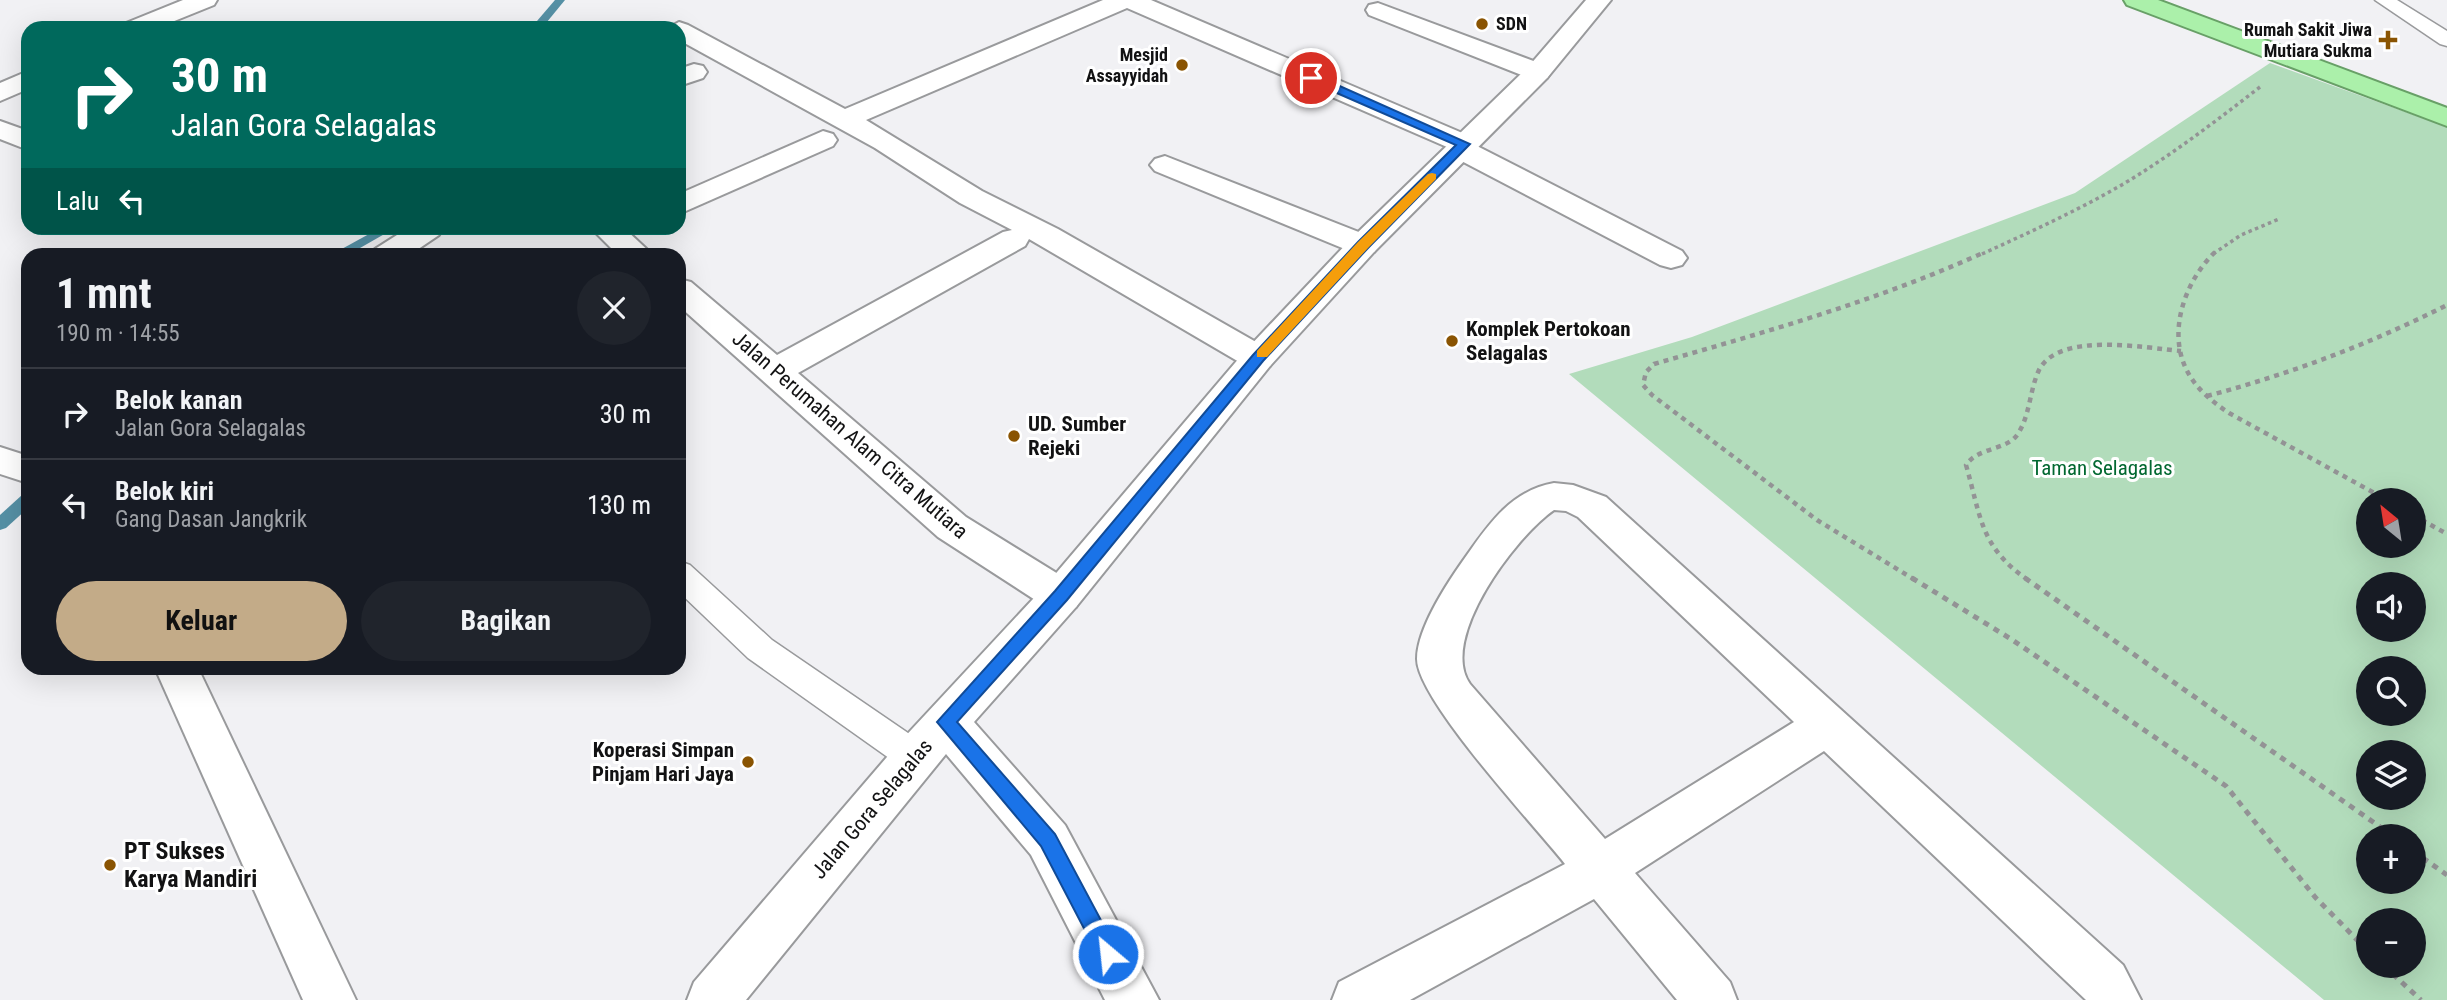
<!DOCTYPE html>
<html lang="id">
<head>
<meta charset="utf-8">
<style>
	body { margin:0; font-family:"Roboto Condensed",sans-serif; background:#20242c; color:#f1f3f6; height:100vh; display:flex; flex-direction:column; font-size:26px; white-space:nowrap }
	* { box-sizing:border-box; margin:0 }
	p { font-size:23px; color:#9ea1a6 }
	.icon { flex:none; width:38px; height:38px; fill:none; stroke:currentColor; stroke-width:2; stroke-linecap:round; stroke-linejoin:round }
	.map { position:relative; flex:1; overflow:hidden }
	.drawer { position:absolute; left:21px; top:248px; width:665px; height:427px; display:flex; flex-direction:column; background:#171b24; border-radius:21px; box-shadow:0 7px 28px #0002 }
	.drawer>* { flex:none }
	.banner { position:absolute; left:21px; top:21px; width:665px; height:214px; border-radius:21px; box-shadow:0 7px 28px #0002; background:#00695c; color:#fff; overflow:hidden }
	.needle { width:46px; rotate:330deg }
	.controls { position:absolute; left:2356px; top:488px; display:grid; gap:14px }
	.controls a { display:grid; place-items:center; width:70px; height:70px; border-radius:50%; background:#171b24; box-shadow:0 7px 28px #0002; font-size:35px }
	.pin { position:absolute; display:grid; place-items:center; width:60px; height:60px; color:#fff; margin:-30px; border:4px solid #fff; border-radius:50%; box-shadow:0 2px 7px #0007 }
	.me { position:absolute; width:77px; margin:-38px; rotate:332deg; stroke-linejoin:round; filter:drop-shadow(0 0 5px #0008) }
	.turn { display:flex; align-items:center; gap:24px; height:147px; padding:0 35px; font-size:32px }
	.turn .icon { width:91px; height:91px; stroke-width:2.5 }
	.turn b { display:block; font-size:49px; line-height:60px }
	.then { display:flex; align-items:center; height:66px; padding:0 35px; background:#0003; gap:14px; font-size:26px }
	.round { display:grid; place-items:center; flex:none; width:74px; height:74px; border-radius:37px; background:#20242c }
	.headline { display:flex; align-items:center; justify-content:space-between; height:119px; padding:0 35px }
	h1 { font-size:42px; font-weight:700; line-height:52px }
	.button { display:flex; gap:14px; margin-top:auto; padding:14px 35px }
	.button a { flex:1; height:80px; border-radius:42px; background:#c3ab88; color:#111; font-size:28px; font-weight:700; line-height:80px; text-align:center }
	.button a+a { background:#20242c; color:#f1f3f6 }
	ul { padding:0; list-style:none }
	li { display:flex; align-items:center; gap:21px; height:91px; padding:0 35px; border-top:2px solid #363941 }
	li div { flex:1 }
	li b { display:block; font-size:26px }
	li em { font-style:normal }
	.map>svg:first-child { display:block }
</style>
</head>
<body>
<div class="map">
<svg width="2447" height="1000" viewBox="0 0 2447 1000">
	<rect width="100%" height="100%" fill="#f1f1f4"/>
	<path fill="#b2dcbb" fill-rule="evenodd" d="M2270 63 2447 127V1000H2324L1569 374 1692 337 2075 193ZM2368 500H2413V546H2368ZM2368 584H2413V630H2368ZM2368 668H2413V714H2368ZM2368 752H2413V798H2368ZM2413 836V882H2368V836ZM2413 920V966H2368V920Z"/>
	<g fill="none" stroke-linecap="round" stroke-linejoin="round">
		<g fill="#5590a5" fill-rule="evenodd">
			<path d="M555 0H565L542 28H531Z"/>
			<path d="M380 228H395L346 256H329Z"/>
			<path d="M28 493V508L6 528 0 530V515L22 495Z"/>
		</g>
		<defs>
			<g id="service">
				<path d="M2375 0H2397L2447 31V46L2440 44Z"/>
				<path d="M679 561 690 565 772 640 927 746 933 757 927 768 915 772 903 768 748 658 679 592Z"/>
			</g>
			<g id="minor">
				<path d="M183 0H217L214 5 157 28H122L126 23Z"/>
				<path d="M1103 0H1151L1474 138 1478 144 1477 146 1682 251 1687 258 1682 265 1671 268 1660 265 1450 155 1447 147 1127 8 866 120 982 191 1058 229 1270 350 1275 358 1270 366 1258 369 1246 366 1029 239 1025 246 798 373 966 517 1076 585 1082 596 1076 607 1061 612 1046 607 938 537 679 306V279L691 282 777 355 1003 232 1012 230 960 203 875 148 679 40V28H668L679 22 688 25 845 109Z"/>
				<path d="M1378 3 1547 66 1551 72 1547 78 1538 80 1529 78 1369 15 1366 10 1369 5Z"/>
				<path d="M694 64 703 66 707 72 703 78 679 86V69Z"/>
				<path d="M28 71V89L0 101V83Z"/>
				<path d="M0 121 28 131V150L0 139Z"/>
				<path d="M823 131 833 134 837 140 833 146 679 214V194Z"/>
				<path d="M1165 156 1374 238 1379 245 1374 252 1363 254 1352 252 1155 171 1150 165 1155 159Z"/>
				<path d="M408 228H443L439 235 408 256H371L375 249Z"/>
				<path d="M591 228H624L654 256H619Z"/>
				<path d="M0 447 28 456V483L0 474Z"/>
				<path d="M1554 483 1573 485 1606 497 2123 965 2141 1000H2086L1824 751 1635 873 1730 982 1737 1000H1677L1594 899 1410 1000H1332L1339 982 1565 864C1535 826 1417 700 1417 659 1417 628 1449 580 1467 555 1490 522 1513 490 1554 483ZM1554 510 1566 511 1578 517 1794 722 1605 839 1470 684C1438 639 1516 536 1554 510Z"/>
				<path d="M155 668H198L356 1000H303Z"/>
			</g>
			<path id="tertiary" d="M1586 0H1611L1547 78 1374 252 1270 366 1076 607 974 722 1065 825 1159 1000H1105L1031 855 946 754 746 1000H687L694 982 899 743 1046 585 1246 350 1352 238 1529 66Z"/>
			<path id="trunk" d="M2124 0H2158L2447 108V126L2127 5Z"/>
		</defs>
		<use href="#service" stroke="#999a9c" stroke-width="3"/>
		<use href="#minor" stroke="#999a9c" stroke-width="4"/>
		<use href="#tertiary" stroke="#999a9c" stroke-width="4"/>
		<use href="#trunk" stroke="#68a067" stroke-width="4"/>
		<g stroke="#939395" stroke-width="3.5" stroke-dasharray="3.5 3.5" stroke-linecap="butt">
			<path d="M1982 254C2030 232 2079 210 2125 183 2173 154 2216 121 2260 87"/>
			<path d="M2213 254 2241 235 2279 219"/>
		</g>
		<g stroke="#939395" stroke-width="4.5" stroke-dasharray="5 5" stroke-linecap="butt">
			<path d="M2215 252C2184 282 2165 336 2190 376 2199 391 2214 403 2229 413L2387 500"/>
			<path d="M2207 396C2290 374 2370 344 2447 305"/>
			<path d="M2413 515 2447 534"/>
			<path d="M1915 580 1817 520 1652 395 1643 385 1646 372 1654 364C1766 332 1879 300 1985 252"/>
			<path d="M2028 580C1980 547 1981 517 1966 465 1979 446 2009 451 2019 432 2030 414 2030 389 2039 370 2059 331 2145 348 2181 351"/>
		</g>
		<g stroke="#939395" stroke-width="5" stroke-dasharray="6 6" stroke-linecap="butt">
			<path d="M1912 578 2011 639 2226 786 2315 897 2368 951"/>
			<path d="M2025 578 2393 836"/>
			<path d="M2413 851 2447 875"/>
			<path d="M2384 966 2421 1000"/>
		</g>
		<use href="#service" fill="#fff" fill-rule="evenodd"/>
		<use href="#minor" fill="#fff" fill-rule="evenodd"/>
		<use href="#tertiary" fill="#fff" fill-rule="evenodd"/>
		<use href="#trunk" fill="#abf0aa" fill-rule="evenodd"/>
	</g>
	<path fill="#1a73e8" stroke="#114b97" stroke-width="2" d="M1307 75H1315L1470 144 1368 248 1263 361 1067 600 957 722 1055 834 1119 954 1116 961 1108 964 1101 961 1041 846 937 722 1055 591 1253 355 1358 242 1456 145 1307 80Z"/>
	<path fill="#f59e0b" d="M1432 173 1436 174V179L1368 248 1267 357H1257V351L1358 242 1428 174Z"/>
	<g fill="#8a5402" stroke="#fff" stroke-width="2.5">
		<circle cx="1482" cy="24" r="7"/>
		<path d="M2384.5 29.5h7v7h7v7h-7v7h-7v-7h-7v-7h7z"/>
		<circle cx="1182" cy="65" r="7"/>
		<circle cx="1452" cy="341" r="7"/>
		<circle cx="1014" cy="436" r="7"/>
		<circle cx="748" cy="762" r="7"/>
		<circle cx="110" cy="865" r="7"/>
	</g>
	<g text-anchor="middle" stroke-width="6" stroke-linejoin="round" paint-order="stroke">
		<g font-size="18" font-weight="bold" fill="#121213" stroke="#fff" text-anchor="end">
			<text x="1496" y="30" text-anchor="start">SDN</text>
			<text x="2372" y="36">Rumah Sakit Jiwa<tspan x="2372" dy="21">Mutiara Sukma</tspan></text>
			<text x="1168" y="61">Mesjid<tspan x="1168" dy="21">Assayyidah</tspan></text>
		</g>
		<g font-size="21" font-weight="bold" fill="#121213" stroke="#fff" text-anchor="start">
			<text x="1466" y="336">Komplek Pertokoan<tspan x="1466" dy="24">Selagalas</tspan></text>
			<text x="1028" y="431">UD. Sumber<tspan x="1028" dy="24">Rejeki</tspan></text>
			<text x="734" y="757" text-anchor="end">Koperasi Simpan<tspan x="734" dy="24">Pinjam Hari Jaya</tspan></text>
		</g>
		<g font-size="21" fill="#121213" stroke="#fff">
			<text transform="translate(850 435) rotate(41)" y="7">Jalan Perumahan Alam Citra Mutiara</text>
			<text transform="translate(872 809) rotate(-50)" y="7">Jalan Gora Selagalas</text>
		</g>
		<g font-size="21" fill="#026831" stroke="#fff">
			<text x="2102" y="475">Taman Selagalas</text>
		</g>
		<g font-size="24" font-weight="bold" fill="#121213" stroke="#fff" text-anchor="start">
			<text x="124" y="859">PT Sukses<tspan x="124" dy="28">Karya Mandiri</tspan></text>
		</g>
	</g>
</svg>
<div class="controls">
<a><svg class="needle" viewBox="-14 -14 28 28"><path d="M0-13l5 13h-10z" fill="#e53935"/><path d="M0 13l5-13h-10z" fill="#9ea1a6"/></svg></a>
<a><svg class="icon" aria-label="sound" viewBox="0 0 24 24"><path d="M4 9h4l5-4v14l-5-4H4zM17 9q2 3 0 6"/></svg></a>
<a><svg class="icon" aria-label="search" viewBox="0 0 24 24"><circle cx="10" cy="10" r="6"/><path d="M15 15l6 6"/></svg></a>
<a><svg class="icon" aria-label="layers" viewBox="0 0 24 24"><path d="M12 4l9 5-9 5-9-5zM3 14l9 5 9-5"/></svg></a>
<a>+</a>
<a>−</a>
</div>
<div class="pin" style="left:1311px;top:78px;background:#d93025"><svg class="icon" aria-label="arrive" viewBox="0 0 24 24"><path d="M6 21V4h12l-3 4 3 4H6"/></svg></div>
<svg class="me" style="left:1108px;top:954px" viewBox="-20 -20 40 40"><circle r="17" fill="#1a73e8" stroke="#fff" stroke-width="3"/><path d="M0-11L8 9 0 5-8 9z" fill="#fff"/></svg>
<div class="banner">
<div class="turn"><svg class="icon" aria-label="right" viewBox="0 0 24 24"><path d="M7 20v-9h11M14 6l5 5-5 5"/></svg><div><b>30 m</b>Jalan Gora Selagalas</div></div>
<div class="then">Lalu<svg class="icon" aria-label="left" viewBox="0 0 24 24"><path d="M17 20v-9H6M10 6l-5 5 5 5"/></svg></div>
</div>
<section class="drawer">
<div class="headline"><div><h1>1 mnt</h1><p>190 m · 14:55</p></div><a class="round"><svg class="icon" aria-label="close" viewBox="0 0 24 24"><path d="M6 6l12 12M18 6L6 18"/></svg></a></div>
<ul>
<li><svg class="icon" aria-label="right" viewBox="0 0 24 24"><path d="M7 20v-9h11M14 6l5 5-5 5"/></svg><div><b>Belok kanan</b><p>Jalan Gora Selagalas</p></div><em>30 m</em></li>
<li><svg class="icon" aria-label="left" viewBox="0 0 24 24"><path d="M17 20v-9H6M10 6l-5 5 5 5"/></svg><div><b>Belok kiri</b><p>Gang Dasan Jangkrik</p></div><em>130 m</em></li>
</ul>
<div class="button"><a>Keluar</a><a>Bagikan</a></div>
</section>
</div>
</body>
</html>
